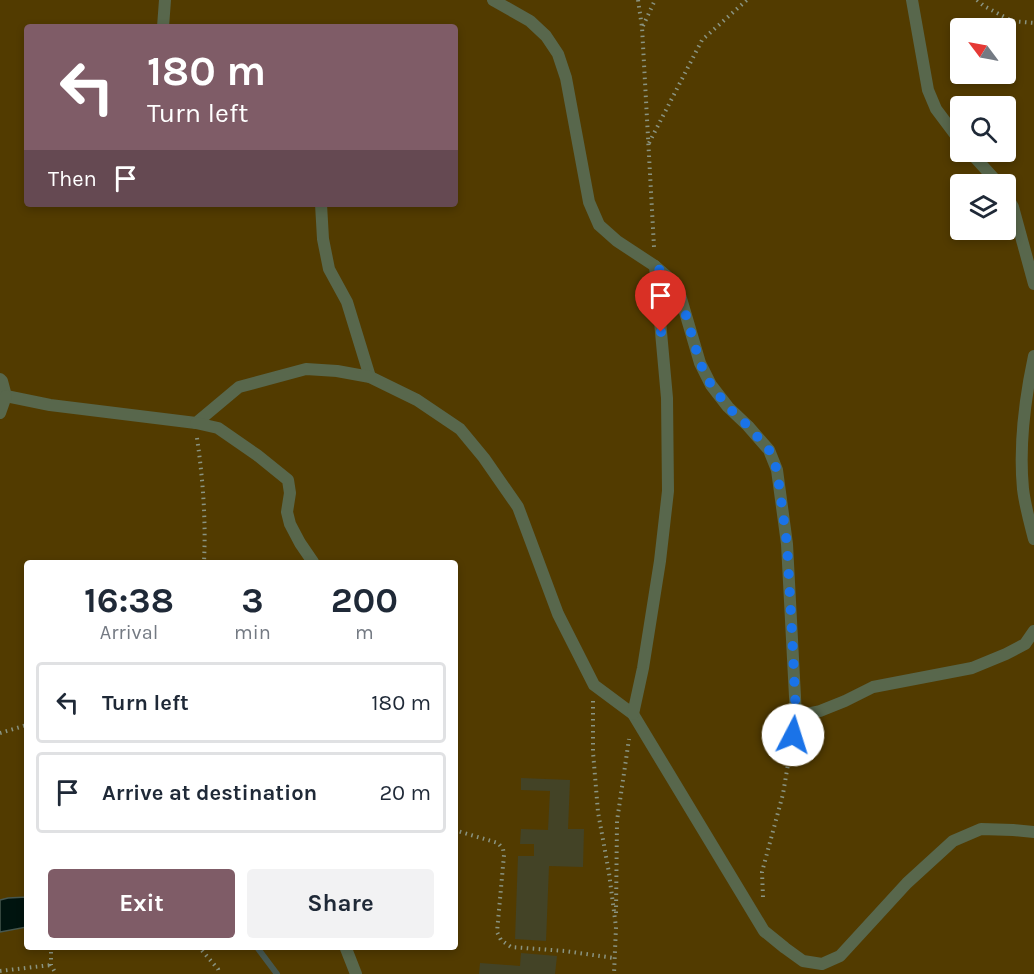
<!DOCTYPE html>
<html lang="en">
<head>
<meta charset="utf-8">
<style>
	body { margin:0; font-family:Karla,sans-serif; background:#f2f2f3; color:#1f2937; height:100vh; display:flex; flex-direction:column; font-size:22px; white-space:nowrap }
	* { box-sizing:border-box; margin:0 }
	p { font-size:20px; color:#747a83 }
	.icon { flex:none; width:33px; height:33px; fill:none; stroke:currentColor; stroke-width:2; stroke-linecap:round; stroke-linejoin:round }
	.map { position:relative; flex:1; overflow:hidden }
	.drawer { position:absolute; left:24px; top:560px; width:434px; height:390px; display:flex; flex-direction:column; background:#fff; border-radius:6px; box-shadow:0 3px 9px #0003 }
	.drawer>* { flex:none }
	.top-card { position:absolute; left:24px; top:24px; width:434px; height:183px; border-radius:6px; box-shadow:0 3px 9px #0003; background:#7f5c67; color:#fff; overflow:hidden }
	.needle { width:39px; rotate:302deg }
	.buttons { position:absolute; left:950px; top:18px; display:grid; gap:12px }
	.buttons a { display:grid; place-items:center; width:66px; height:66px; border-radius:6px; background:#fff; box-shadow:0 3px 9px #0003; font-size:30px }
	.pin { position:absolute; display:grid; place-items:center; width:51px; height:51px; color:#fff; margin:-62px -26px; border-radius:50% 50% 50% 0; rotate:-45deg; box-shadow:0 0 6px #0007 }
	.pin .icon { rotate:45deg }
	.me { position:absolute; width:66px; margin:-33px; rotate:5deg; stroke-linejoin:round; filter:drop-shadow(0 0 4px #0008) }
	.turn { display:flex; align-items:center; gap:21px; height:126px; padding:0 24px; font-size:27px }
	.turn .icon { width:78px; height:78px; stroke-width:2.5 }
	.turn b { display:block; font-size:42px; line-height:51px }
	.then { display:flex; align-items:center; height:57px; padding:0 24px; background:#0003; gap:12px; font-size:22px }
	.eta { display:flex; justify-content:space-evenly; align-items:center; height:102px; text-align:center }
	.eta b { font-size:36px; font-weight:700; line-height:42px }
	.button { display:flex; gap:12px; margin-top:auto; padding:12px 24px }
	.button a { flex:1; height:69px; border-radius:6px; background:#7f5c67; color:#fff; font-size:24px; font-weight:700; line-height:69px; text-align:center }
	.button a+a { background:#f2f2f3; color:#1f2937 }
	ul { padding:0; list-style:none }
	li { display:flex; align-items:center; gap:18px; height:81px; margin:0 12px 9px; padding:0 12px; border:3px solid #e0e1e3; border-radius:6px }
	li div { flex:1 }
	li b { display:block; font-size:22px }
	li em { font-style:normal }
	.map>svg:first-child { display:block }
</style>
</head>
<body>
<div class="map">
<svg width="1034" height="974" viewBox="0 0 1034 974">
	<rect width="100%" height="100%" fill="#1a260e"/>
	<path fill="#523b00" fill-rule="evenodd" d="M0 0H1034V974H0ZM27 27H454V204H27ZM960 28H1005V74H960ZM960 106H1005V152H960ZM960 184H1005V230H960ZM27 562H454V946H27Z"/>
	<path fill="#00140f" stroke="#46574f" stroke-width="1.5" d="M27 897V927L0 932V900L8 898Z"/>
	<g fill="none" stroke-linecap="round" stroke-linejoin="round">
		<path stroke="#46574f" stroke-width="6" d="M256 946 277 974"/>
	</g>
	<g fill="#434326">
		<path d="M521 778 570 780 568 829H584L583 867 549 866 546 941 515 939 518 856H534V844H520L521 829 548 830 550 791 521 790Z"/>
		<path d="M521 953 557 956 555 974H479L480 963 520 966Z"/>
	</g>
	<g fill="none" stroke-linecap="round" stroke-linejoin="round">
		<g stroke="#8a9481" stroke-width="4" stroke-dasharray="1.5 4.5" stroke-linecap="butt">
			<path d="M638 0 642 27 654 247"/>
			<path d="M977 0 984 6 1012 21 1034 23"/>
			<path d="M643 26 655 0"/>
			<path d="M649 143 702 40 747 0"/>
			<path d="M197 438C203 479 206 521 204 562"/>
			<path d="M593 701V752L598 812 609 873 616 927 614 974"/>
			<path d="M0 733 27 725"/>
			<path d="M454 830 498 843 503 849 504 855 497 932 501 940 511 947 565 951 614 958"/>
			<path d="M763 897 762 872 783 794 794 728"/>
			<path d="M616 913 617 821 629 739"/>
			<path d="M51 946V965L56 974"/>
			<path d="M198 946 218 969 219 974"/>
			<path d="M0 971 51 965"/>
		</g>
		<g stroke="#58674c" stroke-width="12">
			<path d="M493 0 530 21 546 36 558 54 566 78 589 202 599 225 617 241 655 266 669 278 680 295 700 363 711 385 728 407 748 426 769 450 777 470 787 544 796 716 820 711 845 701 873 687 972 668 1006 654 1025 644 1034 631"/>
			<path d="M912 0 928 90 936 109 960 141"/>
			<path d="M163 27 165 0"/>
			<path d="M970 152 999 184"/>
			<path d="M1005 193 1013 207 1034 284"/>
			<path d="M321 204 323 239 329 269 347 302 370 377"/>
			<path d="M1034 356C1025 398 1019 447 1023 489 1025 506 1030 523 1034 539"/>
			<path d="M0 379 2 381 6 396 50 405 196 423 239 387 306 369 337 371 370 377 417 400 460 429 484 458 518 507 558 614 594 685 633 714 764 931 785 948 803 961 822 964 840 956 907 883 953 841 981 829 1013 830 1034 832"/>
			<path d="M0 413 6 396"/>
			<path d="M196 423 218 428 257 455 288 480 290 493 287 512 290 524 300 543 313 562"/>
			<path d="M633 714 643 668 660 561 668 491 667 398 655 266"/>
			<path d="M345 946 356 974"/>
		</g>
	</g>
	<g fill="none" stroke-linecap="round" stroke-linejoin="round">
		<path stroke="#1a73e8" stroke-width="10" stroke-dasharray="0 18" d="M661 332 655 266 669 278 680 295 700 363 711 385 728 407 748 426 769 450 777 470 787 544 792 633 796 716 793 735"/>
	</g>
</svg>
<div class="buttons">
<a><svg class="needle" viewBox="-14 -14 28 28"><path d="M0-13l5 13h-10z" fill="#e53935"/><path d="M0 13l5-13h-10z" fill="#747a83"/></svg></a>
<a><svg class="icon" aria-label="search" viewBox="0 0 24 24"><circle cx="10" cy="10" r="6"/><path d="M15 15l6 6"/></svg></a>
<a><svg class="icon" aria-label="layers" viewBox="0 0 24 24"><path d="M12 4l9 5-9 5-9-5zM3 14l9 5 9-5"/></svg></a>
</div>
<div class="pin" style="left:661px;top:332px;background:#d93025"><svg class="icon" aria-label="arrive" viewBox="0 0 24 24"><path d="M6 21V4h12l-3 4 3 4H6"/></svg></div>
<svg class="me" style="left:793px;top:735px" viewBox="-20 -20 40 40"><circle r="19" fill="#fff"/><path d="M0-13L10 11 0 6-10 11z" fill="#1a73e8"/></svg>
<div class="top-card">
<div class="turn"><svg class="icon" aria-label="left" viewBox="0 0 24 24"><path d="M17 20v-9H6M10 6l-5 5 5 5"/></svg><div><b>180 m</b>Turn left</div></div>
<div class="then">Then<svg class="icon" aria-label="arrive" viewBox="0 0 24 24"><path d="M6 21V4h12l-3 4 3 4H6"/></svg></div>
</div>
<section class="drawer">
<div class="eta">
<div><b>16:38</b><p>Arrival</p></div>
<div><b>3</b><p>min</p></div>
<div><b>200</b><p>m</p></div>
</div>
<ul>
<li><svg class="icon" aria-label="left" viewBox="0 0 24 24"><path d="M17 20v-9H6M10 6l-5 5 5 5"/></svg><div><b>Turn left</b></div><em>180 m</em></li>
<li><svg class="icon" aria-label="arrive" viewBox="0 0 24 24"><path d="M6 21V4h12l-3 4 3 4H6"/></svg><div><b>Arrive at destination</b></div><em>20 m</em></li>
</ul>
<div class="button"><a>Exit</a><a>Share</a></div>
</section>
</div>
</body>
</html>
